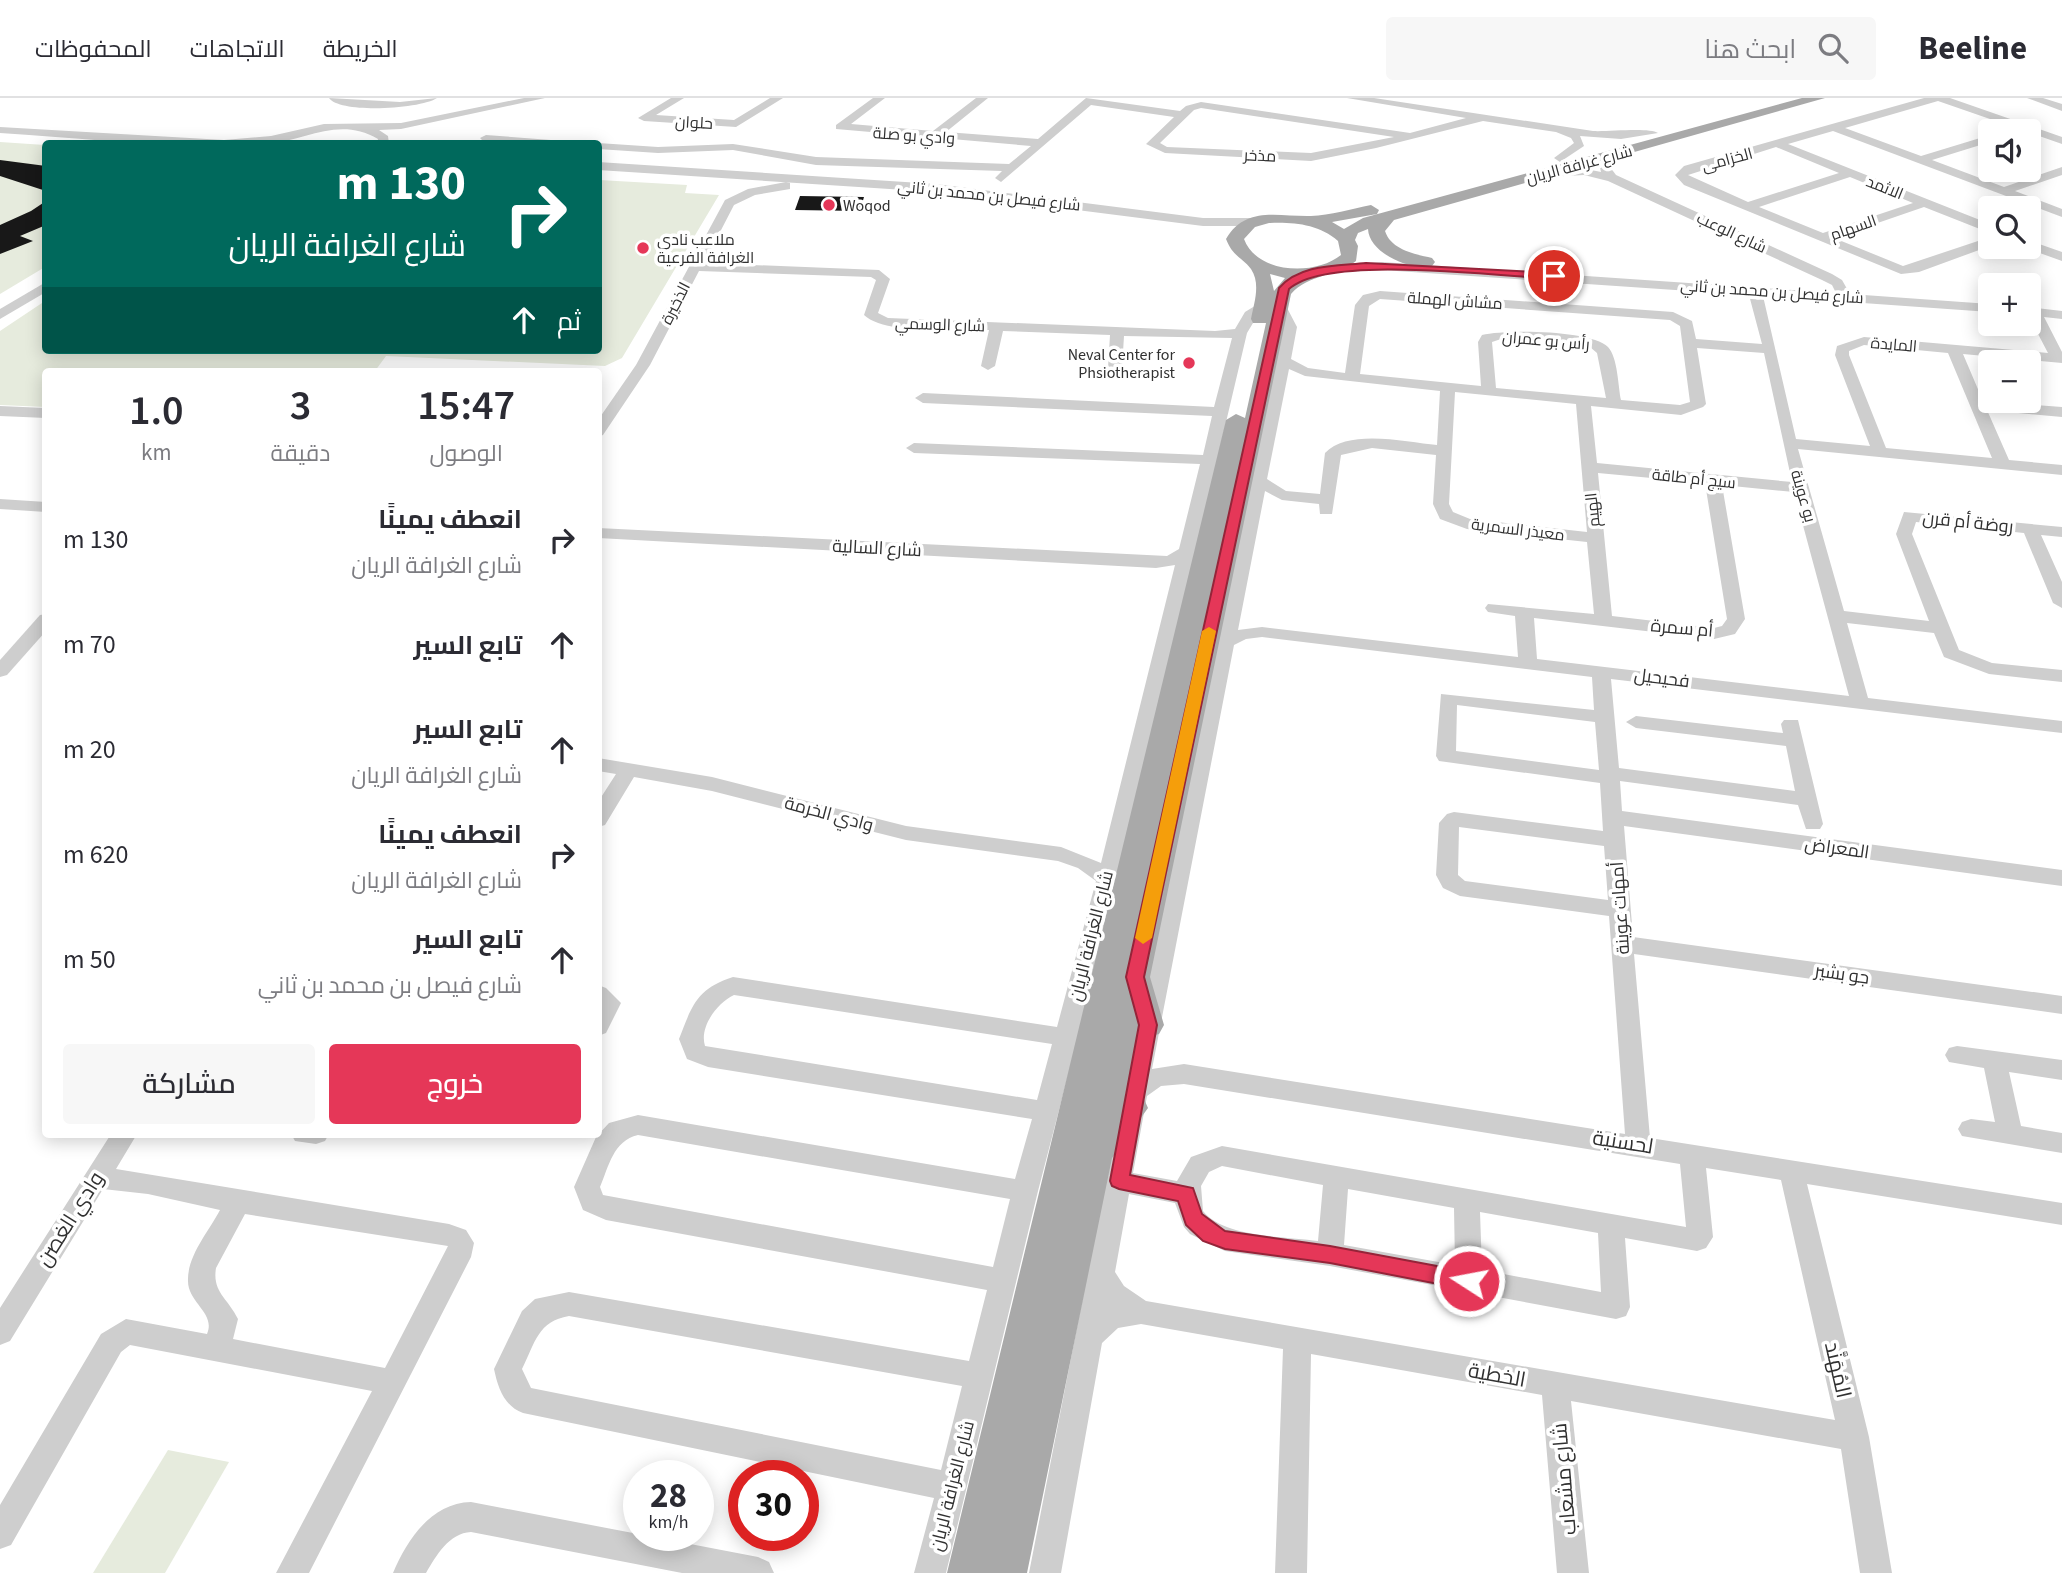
<!DOCTYPE html>
<html lang="ar">
<head>
<meta charset="utf-8">
<style>
	body { margin:0; font-family:"Source Sans 3",Cairo,sans-serif; background:#f7f7f7; color:#2b2b33; direction:rtl; height:100vh; display:flex; flex-direction:column; font-size:26px; white-space:nowrap }
	* { box-sizing:border-box; margin:0 }
	p { font-size:23px; color:#7c7c81 }
	.icon { flex:none; width:38px; height:38px; fill:none; stroke:currentColor; stroke-width:2; stroke-linecap:round; stroke-linejoin:round }
	.map { position:relative; flex:1; overflow:hidden; direction:ltr }
	.side { position:absolute; left:42px; top:270px; width:560px; height:770px; display:flex; flex-direction:column; background:#fff; border-radius:7px; box-shadow:0 4px 18px #0003; direction:rtl }
	.side>* { flex:none }
	.hud { position:absolute; left:42px; top:42px; width:560px; height:214px; border-radius:7px; box-shadow:0 4px 18px #0003; direction:rtl; background:#00695c; color:#fff; overflow:hidden }
	.fabs { position:absolute; left:1978px; top:21px; display:grid; gap:14px }
	.fabs a { display:grid; place-items:center; width:63px; height:63px; border-radius:7px; background:#fff; box-shadow:0 4px 18px #0003; font-size:35px }
	.speed { position:absolute; left:623px; top:1362px; display:flex; gap:14px; font-size:35px; font-weight:700; text-align:center }
	.speed>* { display:grid; place-content:center; width:91px; height:91px; border-radius:50%; background:#fff; box-shadow:0 4px 18px #0003; line-height:1 }
	.speed small { font-size:18px; font-weight:400 }
	.speed .limit { border:10px solid #d22; background:#fff; color:#111 }
	.pin { position:absolute; display:grid; place-items:center; width:60px; height:60px; color:#fff; margin:-30px; border:4px solid #fff; border-radius:50%; box-shadow:0 2px 7px #0007 }
	.me { position:absolute; width:77px; margin:-38px; rotate:281deg; stroke-linejoin:round; filter:drop-shadow(0 0 5px #0008) }
	.turn { display:flex; align-items:center; gap:24px; height:147px; padding:0 21px; font-size:32px }
	.turn .icon { width:91px; height:91px; stroke-width:2.5 }
	.turn b { display:block; font-size:49px; line-height:60px }
	.then { display:flex; align-items:center; height:66px; padding:0 21px; background:#0003; gap:14px; font-size:26px }
	.eta { display:flex; justify-content:space-evenly; align-items:center; height:119px; text-align:center }
	.eta b { font-size:42px; font-weight:600; line-height:49px }
	.action { display:flex; gap:14px; margin-top:auto; padding:14px 21px }
	.action a { flex:1; height:80px; border-radius:7px; background:#e53758; color:#fff; font-size:28px; font-weight:600; line-height:80px; text-align:center }
	.action a+a { background:#f7f7f7; color:#2b2b33 }
	ul { padding:0; list-style:none }
	li { display:flex; align-items:center; gap:21px; height:105px; padding:0 21px }
	li div { flex:1 }
	li b { display:block; font-size:26px }
	li em { font-style:normal }
	header { display:flex; align-items:center; gap:42px; box-sizing:border-box; height:98px; padding:0 35px; background:#fff; border-bottom:2px solid #e1e1e2 }
	header strong { font-size:33px }
	nav { display:flex; gap:38px; margin-inline-start:auto; font-size:24px }
	.search { width:490px; height:63px; background:#f7f7f7; display:flex; align-items:center; gap:18px; box-sizing:border-box; padding:0 24px; border-radius:7px; color:#7c7c81; font-size:26px }
	.map>svg:first-child { display:block }
</style>
</head>
<body>
<header>
<strong>Beeline</strong>
<div class="search"><svg class="icon" aria-label="search" viewBox="0 0 24 24"><circle cx="10" cy="10" r="6"/><path d="M15 15l6 6"/></svg>ابحث هنا</div>
<nav><a>الخريطة</a><a>الاتجاهات</a><a>المحفوظات</a></nav>
</header>
<div class="map">
<svg width="2062" height="1475" viewBox="0 0 2062 1475">
	<rect width="100%" height="100%" fill="#fff"/>
	<g fill="#e6ebdd">
		<path d="M0 44 45 47V169L0 196Z"/>
		<path d="M599 82 687 87 685 95 719 97 622 260 605 268 386 258 375 273H46L45 309 0 307V233L45 203 46 252H598Z"/>
		<path d="M168 1352 229 1364 165 1475H93Z"/>
	</g>
	<g fill="#181818">
		<path d="M0 62 46 68V93L0 78Z"/>
		<path d="M800 98 864 99 860 113 795 112Z"/>
		<path d="M46 103V127L20 138 33 143 0 156V127L31 113Z"/>
	</g>
	<g fill="none" stroke-linecap="round" stroke-linejoin="round">
		<g fill="#cecece" fill-rule="evenodd">
			<path d="M329 0 400 4 437 0C421 11 340 16 329 0Z"/>
			<path d="M524 0H545L401 31 379 32 388 38 389 46H377L378 41C340 18 305 42 269 46 185 53 85 40 0 35V29L224 42 271 38 324 26 401 25Z"/>
			<path d="M671 0H684L656 17 734 22 770 0H783L736 29 644 23 638 20Z"/>
			<path d="M873 0H885L851 26 933 33 976 0H988L946 34 1038 41 1086 0 1180 13 1186 8 1201 4 1410 35 1466 20 1347 0H1374L1593 33C1607 34 1649 29 1658 35L1621 41 1580 38 1584 48 1560 64 1554 60 1574 45 1571 40 1556 34 1483 23 1376 50 1311 63 1165 55 1146 46 1174 19 1091 7 1001 84 995 80 1002 73 816 67 733 52 658 55 598 51V46H594L598 45 658 49 733 46 816 59 1009 66 1031 48 836 31V27ZM1201 10 1394 39 1311 55 1167 49 1160 45 1194 12Z"/>
			<path d="M1924 0H1950L2062 39V46L1938 3 1845 30 1921 58 1990 37V44L1932 62 2004 89 2062 69V77L2015 93 2062 111V119L1833 33 1788 46 1990 126V135L1924 109 1834 140 1903 168 1990 139V148L1919 174 1901 176 1684 87 1675 77 1684 68ZM1776 49 1839 75 1748 104 1688 77ZM1850 79 1913 105 1823 135 1759 109Z"/>
			<path d="M2027 0H2043L2062 6V13Z"/>
			<path d="M486 37 564 43 569 46 482 42 480 40Z"/>
			<path d="M1622 51 1628 54 1610 69 1616 77 1832 176 1842 182 1850 196 1990 206V214L1763 198 1796 341 1870 348 1835 257 1837 248 1864 239 2048 255 2028 217V209L2062 213V221L2044 219 2062 254V265L1963 256 1983 303 2062 309V319L1987 312 2009 362 2062 367V377L1798 351 1844 513 1929 523 1896 436 1904 414 2062 429V439L2041 437 2062 484V510L2053 505 2024 435 1916 424 1912 436 1959 552 1992 565 2062 572V584L1989 576 1944 559 1934 535 1847 525 1868 600 2062 623V635L1611 581 1619 670 1795 693 1786 648 1636 630 1626 624 1636 618 1783 635 1781 626 1784 622H1798L1823 726 1820 731H1806L1798 707 1620 683 1622 713 2062 772V788L1624 728 1633 839 2062 898V916L1634 856 1650 1040 2062 1105V1127L1807 1086 1869 1339 1892 1475H1860L1841 1351 1571 1303 1589 1475H1557L1542 1297 1311 1256 1307 1475H1275L1283 1251 1141 1226 1118 1230 1102 1245 1061 1475H1029L1136 927 1283 229 1273 209 1285 206 1297 229 1291 261 1308 270 1345 275 1355 207 1363 197 1380 193 1673 214 1692 223 1696 241 1762 246 1749 197 1382 172 1324 175 1322 172 1329 168 1382 164 1836 195 1832 187 1822 182 1608 83 1584 77 1546 79 1540 75C1554 65 1585 70 1601 74L1599 65ZM1380 201 1670 222 1680 228 1690 304 1680 307 1621 302C1618 288 1618 260 1608 249 1592 232 1505 231 1482 237L1478 244 1481 288 1360 276 1369 208ZM1501 241 1590 249 1597 255 1606 300 1496 290 1492 244ZM1864 247 1948 255 1992 360 1886 350 1849 257V253ZM1697 250 1764 255 1792 384 1597 365 1591 308 1681 317 1703 309 1706 306ZM1289 271 1305 278 1440 293 1437 347C1407 344 1348 330 1325 355L1320 396 1286 393 1267 381ZM1455 294 1576 306 1587 434 1470 421 1453 414 1449 406ZM1372 350 1436 357 1433 406 1440 421 1467 431 1587 444 1594 516 1488 506 1485 510 1488 514 1515 518 1518 559 1262 529 1238 532 1265 393 1282 402 1319 406 1320 416H1332L1341 357ZM1598 375 1705 385 1727 521 1722 528 1714 530 1612 518ZM1722 387 1794 394 1849 598 1537 561 1534 520 1714 541 1735 536 1745 521ZM1262 539 1592 579 1594 612 1441 596 1436 658 1439 663 1600 685 1603 733 1454 714 1447 716 1439 725 1436 777 1443 790 1460 798 1609 818 1625 1036 1184 966 1152 971 1234 547 1246 541ZM1457 607 1595 624 1599 672 1456 653ZM1459 729 1604 748 1608 802 1465 783 1458 777ZM1184 986 1680 1066 1686 1129 1222 1048 1191 1059 1177 1083 1133 1075 1147 998 1161 988ZM1222 1068 1323 1087 1318 1143C1285 1138 1224 1140 1203 1113L1201 1088 1209 1074ZM1706 1070 1781 1082 1835 1322 1146 1203 1124 1188 1115 1174 1129 1096 1175 1105 1184 1129 1190 1136 1225 1153 1330 1168 1616 1221 1626 1218 1630 1209 1625 1140 1697 1153 1706 1150 1713 1139ZM1348 1091 1454 1110 1455 1167 1344 1147ZM1480 1114 1598 1135 1601 1194 1482 1172Z"/>
			<path d="M598 64 936 86 1203 120H1252L1258 124 1252 128H1203L936 94 598 72Z"/>
			<path d="M786 84 790 85V91L755 97 734 107 704 165 879 172 890 181 878 215 888 220 1215 233 1235 231 1245 214 1258 206 1270 209 1256 220 1247 235 1114 800 1038 1093 946 1475H914L934 1400 523 1315C504 1308 498 1290 494 1271L522 1213 535 1201 569 1194 969 1263 987 1192 606 1122 583 1112 574 1089 596 1039 609 1025 638 1017 1015 1081 1032 1021 708 969 687 961 679 941C692 908 696 891 733 879L1057 929 1096 783 1078 770 1058 763 906 742 712 693 634 679 605 727 598 729V704L616 676 598 673V660L712 679 906 728 1061 749 1101 765 1175 467 1156 470 598 440V430L1167 458 1179 451 1200 366 914 355 906 350 914 345 1203 357 1212 318 923 305 915 300 923 295 1214 309 1232 240 1124 238 1122 270 1115 274 1108 270 1110 237 1003 233 995 268 988 272 981 268 989 232C960 231 884 237 864 217L876 182 871 179 699 173 650 267 603 337 598 339V322L636 267 725 102 748 91ZM734 897 1052 946 1037 1002 705 948C699 929 717 905 734 897ZM638 1037 1010 1101 993 1169 603 1097 600 1089C609 1068 613 1043 638 1037ZM569 1218 962 1288 941 1372 531 1290 522 1271C535 1245 538 1223 569 1218Z"/>
			<path d="M2028 142 2062 154V163L2023 149H2028Z"/>
			<path d="M46 184V194L0 221V211Z"/>
			<path d="M0 308 46 310V320L0 318Z"/>
			<path d="M0 401 46 404V414L0 411Z"/>
			<path d="M46 516V533L7 577 0 579V562L40 517Z"/>
			<path d="M598 887 606 890 621 905 606 935 598 938Z"/>
			<path d="M1957 948 2062 962V982L2009 974 2021 1028 2062 1035V1055L1962 1038 1958 1031 1962 1024 1971 1021 1995 1024 1984 970 1949 964 1945 957 1949 950Z"/>
			<path d="M111 1036H137L116 1071 449 1126 466 1132 474 1145 471 1159 309 1475H276L372 1293 130 1247 121 1254 11 1447 0 1451V1407L101 1236 126 1221 207 1236C216 1215 188 1205 188 1183 187 1158 209 1133 220 1112L148 1096 103 1091 10 1243 0 1247V1210ZM245 1116 448 1148 385 1270 233 1241 238 1221C228 1200 212 1194 216 1170Z"/>
			<path d="M291 1036H329L325 1043 316 1046 295 1043Z"/>
			<path d="M471 1404 758 1459 769 1464 774 1475H682L471 1434C449 1435 436 1458 426 1475H393C407 1442 431 1405 471 1404Z"/>
		</g>
		<path fill="#a9a9a9" fill-rule="evenodd" d="M1802 0H1825L1394 122 1385 133C1391 152 1415 156 1432 160L1435 164 1432 168C1410 173 1369 155 1368 131L1358 135 1355 142 1358 148 1356 163C1336 179 1308 176 1291 196L1150 879 1164 927 1159 936 1148 939 1138 936 1125 999 1132 997 1144 1001 1148 1010 1112 1060 1027 1475H947L1226 322 1236 316 1245 320 1266 225H1253L1251 221C1254 205 1261 186 1251 171 1242 159 1233 159 1226 141 1246 107 1279 119 1311 118 1330 117 1352 111 1371 107L1379 112 1377 116 1332 124 1344 131 1363 120ZM1269 125C1293 124 1319 126 1338 143L1341 157C1315 178 1257 176 1244 141L1255 129ZM1270 176 1285 180 1274 193Z"/>
	</g>
	<path fill="#e53758" stroke="#952439" stroke-width="2" d="M1366 165 1554 175 1559 178 1554 181C1499 178 1327 156 1289 191L1144 879 1157 927 1130 1077 1193 1090 1202 1116 1225 1133 1330 1148 1469 1174 1476 1177 1479 1183 1476 1190 1469 1192 1330 1165 1225 1151 1203 1143 1186 1127 1178 1103 1119 1091 1112 1088 1110 1083 1139 927 1126 879 1279 190C1300 166 1336 168 1366 165Z"/>
	<path fill="#f59e0b" d="M1209 529 1216 533 1152 840 1143 846 1135 840 1202 533Z"/>
	<g fill="#e53758" stroke="#fff" stroke-width="2.5">
		<circle cx="829" cy="107" r="7"/>
		<circle cx="643" cy="150" r="7"/>
		<circle cx="1189" cy="265" r="7"/>
	</g>
	<g text-anchor="middle" stroke-width="7" stroke-linejoin="round" paint-order="stroke">
		<g font-size="16" fill="#313131" stroke="#fff">
			<text transform="translate(694 24) rotate(3)" y="6">حلوان</text>
			<text transform="translate(914 37) rotate(4)" y="6">وادي بو صلة</text>
			<text transform="translate(1260 57) rotate(3)" y="6">مذخر</text>
			<text transform="translate(1727 61) rotate(-15)" y="6">الخزامى</text>
			<text transform="translate(1579 66) rotate(-15)" y="6">شارع غرافة الريان</text>
			<text transform="translate(1885 89) rotate(22)" y="6">الاثمد</text>
			<text transform="translate(989 97) rotate(6)" y="6">شارع فيصل بن محمد بن ثاني</text>
			<text transform="translate(1853 129) rotate(-19)" y="6">السهام</text>
			<text transform="translate(1732 134) rotate(25)" y="6">شارع الوعب</text>
			<text transform="translate(1772 193) rotate(4)" y="6">شارع فيصل بن محمد بن ثاني</text>
			<text transform="translate(1455 202) rotate(4)" y="6">مشاش الهملة</text>
			<text transform="translate(675 205) rotate(-63)" y="6">الذخيرة</text>
			<text transform="translate(940 226) rotate(2)" y="6">شارع الوسمي</text>
			<text transform="translate(1546 242) rotate(5)" y="6">رأس بو عمران</text>
			<text transform="translate(1894 246) rotate(5)" y="6">المايدة</text>
			<text transform="translate(1694 380) rotate(6)" y="6">سيج أم طاقة</text>
			<text transform="translate(1804 398) rotate(74)" y="6">بو عوينة</text>
			<text transform="translate(1592 412) rotate(-96)" y="6">الهيم</text>
			<text transform="translate(1518 431) rotate(7)" y="6">معيذر السمرية</text>
		</g>
		<g font-size="16" fill="#313131" stroke="#fff" text-anchor="start">
			<text x="843" y="113">Woqod</text>
			<text x="657" y="147">ملاعب نادي<tspan x="657" dy="18">الغرافة الفرعية</tspan></text>
			<text x="1175" y="262" text-anchor="end">Neval Center for<tspan x="1175" dy="18">Phsiotherapist</tspan></text>
		</g>
		<g font-size="18" fill="#313131" stroke="#fff">
			<text transform="translate(1968 424) rotate(6)" y="6">روضة أم قرن</text>
			<text transform="translate(877 450) rotate(3)" y="6">شارع السالية</text>
			<text transform="translate(1682 530) rotate(5)" y="6">أم سمرة</text>
			<text transform="translate(1662 580) rotate(7)" y="6">فحيحيل</text>
			<text transform="translate(829 716) rotate(15)" y="6">وادي الخرمة</text>
			<text transform="translate(1837 750) rotate(8)" y="6">المعراض</text>
			<text transform="translate(1620 810) rotate(-94)" y="6">أمهات عوينة</text>
			<text transform="translate(1091 838) rotate(-76)" y="6">شارع الغرافة الريان</text>
			<text transform="translate(1842 876) rotate(8)" y="6">جو بشير</text>
			<text transform="translate(952 1388) rotate(-76)" y="6">شارع الغرافة الريان</text>
		</g>
		<g font-size="21" fill="#313131" stroke="#fff">
			<text transform="translate(1623 1044) rotate(9)" y="7">لحسنية</text>
			<text transform="translate(70 1121) rotate(-58)" y="7">وادي الغصن</text>
			<text transform="translate(1838 1272) rotate(77)" y="7">المُهَنَّد</text>
			<text transform="translate(1497 1277) rotate(10)" y="7">الخطية</text>
			<text transform="translate(1564 1381) rotate(-95)" y="7">شارع مشعاب</text>
		</g>
	</g>
</svg>
<div class="fabs">
<a><svg class="icon" aria-label="sound" viewBox="0 0 24 24"><path d="M4 9h4l5-4v14l-5-4H4zM17 9q2 3 0 6"/></svg></a>
<a><svg class="icon" aria-label="search" viewBox="0 0 24 24"><circle cx="10" cy="10" r="6"/><path d="M15 15l6 6"/></svg></a>
<a>+</a>
<a>−</a>
</div>
<div class="speed"><div>28<small>km/h</small></div><div class="limit">30</div></div>
<div class="pin" style="left:1554px;top:178px;background:#d93025"><svg class="icon" aria-label="arrive" viewBox="0 0 24 24"><path d="M6 21V4h12l-3 4 3 4H6"/></svg></div>
<svg class="me" style="left:1469px;top:1183px" viewBox="-20 -20 40 40"><circle r="17" fill="#e53758" stroke="#fff" stroke-width="3"/><path d="M0-11L8 9 0 5-8 9z" fill="#fff"/></svg>
<div class="hud">
<div class="turn"><svg class="icon" aria-label="right" viewBox="0 0 24 24"><path d="M7 20v-9h11M14 6l5 5-5 5"/></svg><div><b>130 m</b>شارع الغرافة الريان</div></div>
<div class="then">ثم<svg class="icon" aria-label="ahead" viewBox="0 0 24 24"><path d="M12 20V5M6 11l6-6 6 6"/></svg></div>
</div>
<section class="side">
<div class="eta">
<div><b>15:47</b><p>الوصول</p></div>
<div><b>3</b><p>دقيقة</p></div>
<div><b>1.0</b><p>km</p></div>
</div>
<ul>
<li><svg class="icon" aria-label="right" viewBox="0 0 24 24"><path d="M7 20v-9h11M14 6l5 5-5 5"/></svg><div><b>انعطف يمينًا</b><p>شارع الغرافة الريان</p></div><em>130 m</em></li>
<li><svg class="icon" aria-label="ahead" viewBox="0 0 24 24"><path d="M12 20V5M6 11l6-6 6 6"/></svg><div><b>تابع السير</b></div><em>70 m</em></li>
<li><svg class="icon" aria-label="ahead" viewBox="0 0 24 24"><path d="M12 20V5M6 11l6-6 6 6"/></svg><div><b>تابع السير</b><p>شارع الغرافة الريان</p></div><em>20 m</em></li>
<li><svg class="icon" aria-label="right" viewBox="0 0 24 24"><path d="M7 20v-9h11M14 6l5 5-5 5"/></svg><div><b>انعطف يمينًا</b><p>شارع الغرافة الريان</p></div><em>620 m</em></li>
<li><svg class="icon" aria-label="ahead" viewBox="0 0 24 24"><path d="M12 20V5M6 11l6-6 6 6"/></svg><div><b>تابع السير</b><p>شارع فيصل بن محمد بن ثاني</p></div><em>50 m</em></li>
</ul>
<div class="action"><a>خروج</a><a>مشاركة</a></div>
</section>
</div>
</body>
</html>
